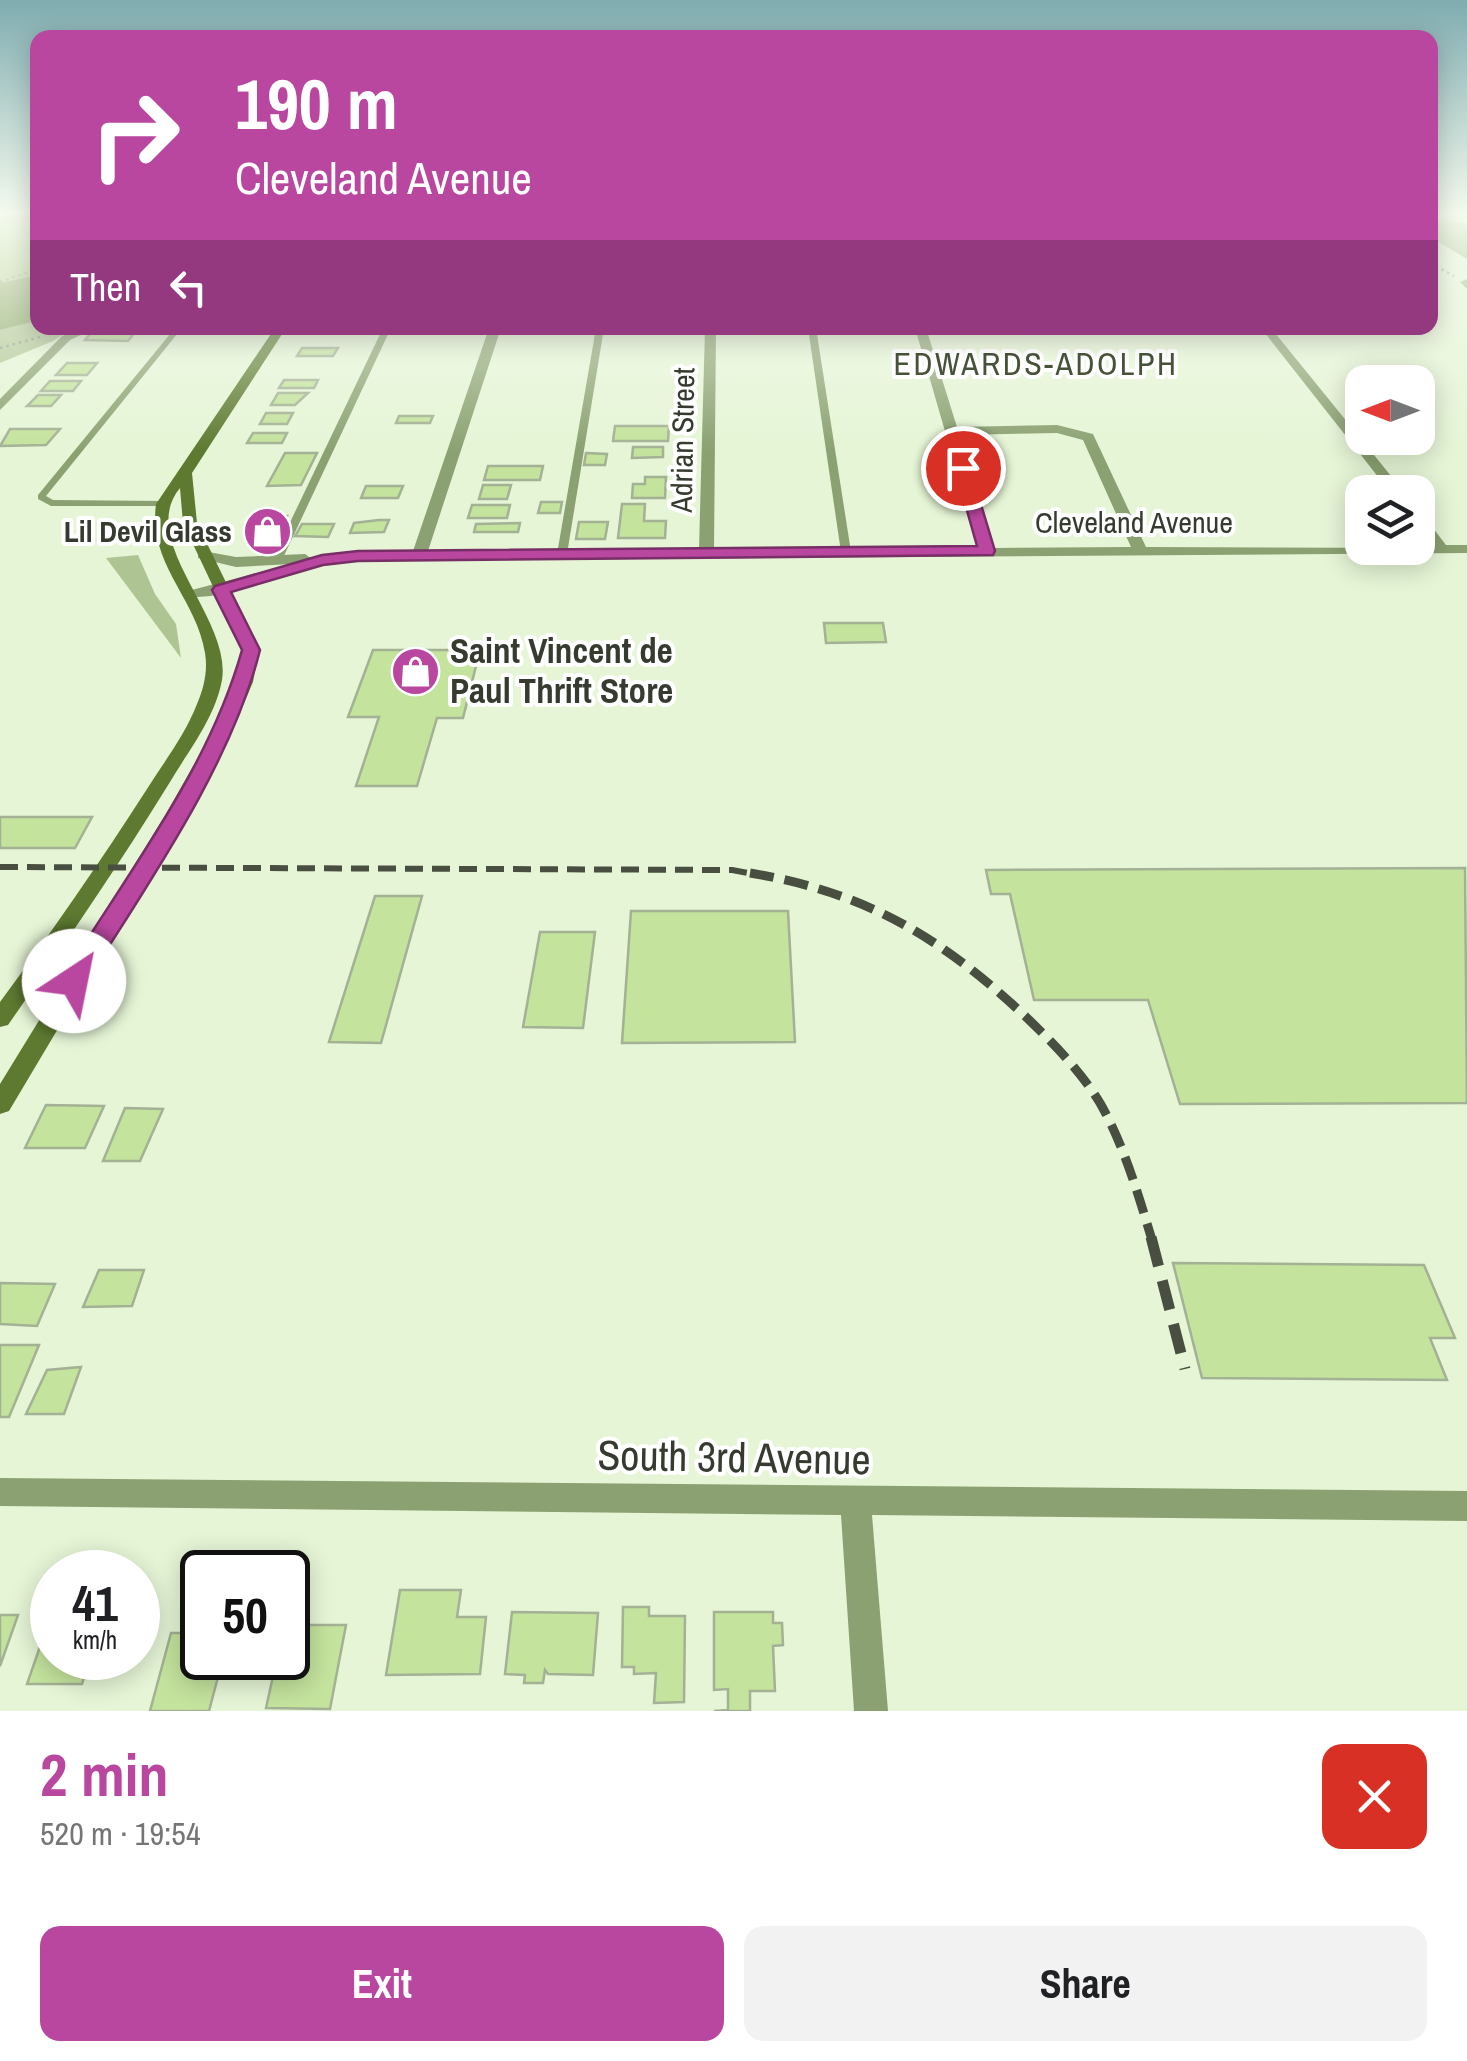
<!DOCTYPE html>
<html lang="en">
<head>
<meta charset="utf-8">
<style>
	body { margin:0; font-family:"Archivo Narrow",sans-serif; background:#f2f2f2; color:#202124; height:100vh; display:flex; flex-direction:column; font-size:38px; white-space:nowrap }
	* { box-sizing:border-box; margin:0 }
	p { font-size:32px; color:#757577 }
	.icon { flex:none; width:55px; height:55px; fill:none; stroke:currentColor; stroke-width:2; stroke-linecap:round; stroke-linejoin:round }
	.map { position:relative; height:1711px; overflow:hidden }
	.panel { display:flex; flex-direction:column; background:#fff; flex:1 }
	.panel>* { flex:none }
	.guide { position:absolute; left:30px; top:30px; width:1408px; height:305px; border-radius:20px; box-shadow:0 5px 25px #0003; background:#b9469f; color:#fff; overflow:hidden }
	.needle { width:65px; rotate:270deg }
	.controls { position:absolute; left:1345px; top:365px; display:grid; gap:20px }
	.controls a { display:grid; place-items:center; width:90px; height:90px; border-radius:20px; background:#fff; box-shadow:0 5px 25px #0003; font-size:50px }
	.speed { position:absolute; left:30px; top:1550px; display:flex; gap:20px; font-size:50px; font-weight:700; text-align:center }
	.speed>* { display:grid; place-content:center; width:130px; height:130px; border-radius:50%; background:#fff; box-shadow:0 5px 25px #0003; line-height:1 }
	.speed small { font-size:25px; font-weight:400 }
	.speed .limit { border:5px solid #111; border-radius:15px; background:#fff; color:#111 }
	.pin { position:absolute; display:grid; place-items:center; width:85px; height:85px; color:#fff; margin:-42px; border:5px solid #fff; border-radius:50%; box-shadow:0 2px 10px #0007 }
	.me { position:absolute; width:110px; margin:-55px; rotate:34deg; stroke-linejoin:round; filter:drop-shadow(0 0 8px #0008) }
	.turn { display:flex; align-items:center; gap:35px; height:210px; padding:0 40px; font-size:45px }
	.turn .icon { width:130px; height:130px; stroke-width:2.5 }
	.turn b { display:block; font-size:70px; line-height:85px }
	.then { display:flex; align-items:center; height:95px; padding:0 40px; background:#0003; gap:20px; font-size:38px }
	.round { display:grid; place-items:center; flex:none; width:105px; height:105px; border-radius:20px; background:#f2f2f2 }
	.headline { display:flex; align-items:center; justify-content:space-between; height:170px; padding:0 40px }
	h1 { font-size:60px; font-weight:700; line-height:75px; color:#b9469f }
	.primary-button { display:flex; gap:20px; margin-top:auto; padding:20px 40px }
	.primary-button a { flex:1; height:115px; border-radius:20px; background:#b9469f; color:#fff; font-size:40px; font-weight:700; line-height:115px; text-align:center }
	.primary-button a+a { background:#f2f2f2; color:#202124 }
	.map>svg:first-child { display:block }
</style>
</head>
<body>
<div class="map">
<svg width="1467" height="1711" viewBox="0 0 1467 1711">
	<rect width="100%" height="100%" fill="#e6f5d6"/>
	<g fill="#aec493">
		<path d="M37 321 38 328H73L53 341 0 363V330Z"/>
		<path d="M138 555 155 594 176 624 181 658 106 558Z"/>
	</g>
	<path fill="#acca85" d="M37 212V275L0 283V220L13 214Z"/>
	<g fill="#83a05c">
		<path d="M1430 218 1467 223V259L1430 237Z"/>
		<path d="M37 275V321L0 330V283Z"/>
	</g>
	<g fill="#c4e39d" stroke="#a3b194" stroke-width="2.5">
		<path d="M135 332 128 341 85 340 91 333Z"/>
		<path d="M302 348H338L333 356H297Z"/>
		<path d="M67 363H97L87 375H56Z"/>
		<path d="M284 380H318L314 388H279Z"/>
		<path d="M50 381H81L73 391H41Z"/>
		<path d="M278 393H308L295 405H271Z"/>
		<path d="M38 395H61L51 406H27Z"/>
		<path d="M266 413H293L287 424H260Z"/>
		<path d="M399 416H433L430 423H396Z"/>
		<path d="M615 426H669L668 441H613Z"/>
		<path d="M10 429H60L46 445 0 446Z"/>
		<path d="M253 433H287L282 443H247Z"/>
		<path d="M633 447H663V457L632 458Z"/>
		<path d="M285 453H317L301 485 267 486Z"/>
		<path d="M586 453 607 454 605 465H584Z"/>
		<path d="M488 466H543L540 480H484Z"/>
		<path d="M645 477H666L665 498H632L633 484H645Z"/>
		<path d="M483 485H511L507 499H479Z"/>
		<path d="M366 486H403L398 498H361Z"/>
		<path d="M541 502H562L560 513H538Z"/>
		<path d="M622 504H645L644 521H666L665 538H618Z"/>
		<path d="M472 505H510L507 518H468Z"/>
		<path d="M264 516H287L274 543H250Z"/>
		<path d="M379 520H389L384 532 350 533 354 523Z"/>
		<path d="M579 522H608L605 539H576Z"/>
		<path d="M520 523 518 532H474L476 524Z"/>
		<path d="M302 524H334L328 537 295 536Z"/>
		<path d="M824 623H883L886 642 826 643Z"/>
		<path d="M373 650H480L463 718H437L417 786H356L379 717H348Z"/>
		<path d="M0 817H92L75 848H0Z"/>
		<path d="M1465 868 1467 1103 1180 1104 1148 1000H1034L1010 894H991L986 870Z"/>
		<path d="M375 896H422L381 1043 329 1042Z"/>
		<path d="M631 911H788L795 1042 622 1043Z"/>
		<path d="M540 932H595L583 1028 523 1027Z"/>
		<path d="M46 1105 104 1106 85 1148H25Z"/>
		<path d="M125 1108 163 1109 140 1161H103Z"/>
		<path d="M1173 1263 1424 1265 1455 1338H1430L1447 1380 1202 1378Z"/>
		<path d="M99 1270H144L132 1306 83 1307Z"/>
		<path d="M0 1283 55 1284 37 1326 0 1324Z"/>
		<path d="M0 1345H39L9 1417H0Z"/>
		<path d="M81 1367 64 1414H26L47 1370Z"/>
		<path d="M400 1590H461L457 1617H486L480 1674 386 1675Z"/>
		<path d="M623 1607H649V1616H685L684 1702 654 1703 656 1673 634 1674V1667H622Z"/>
		<path d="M52 1612V1658H90L82 1684H27Z"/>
		<path d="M512 1612 598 1613 593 1675 548 1674 545 1670 543 1683H524L525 1675 505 1674Z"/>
		<path d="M714 1612H773V1623H782L783 1645 773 1646 775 1691H750V1711H714L728 1710V1689L714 1690Z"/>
		<path d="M0 1615H18L0 1666Z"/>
		<path d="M288 1625H346L330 1709 266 1708 277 1658H288Z"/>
		<path d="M171 1633H202V1658H223L209 1711H150Z"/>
	</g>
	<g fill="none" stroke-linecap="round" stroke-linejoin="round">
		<g stroke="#8a947f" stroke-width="2.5" stroke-dasharray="2.5 4" stroke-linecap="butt">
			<path d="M0 212 38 217"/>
			<path d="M1430 263 1454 276"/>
			<path d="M0 282 38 269"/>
			<path d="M0 348 40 337"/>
		</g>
		<g fill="#8ba171" fill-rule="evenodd">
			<path d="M175 328H182L46 496 53 500 163 501 166 502V506H51L38 499V495Z"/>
			<path d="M383 328H391L282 560 277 563 274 562 272 560Z"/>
			<path d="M596 328H604L567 554 562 557 557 554Z"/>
			<path d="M808 328H816L851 552 846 555 841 552Z"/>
		</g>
		<g fill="#8ba171" fill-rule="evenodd">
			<path d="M1467 279V289L1460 282Z"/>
			<path d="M82 328H96L70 340 0 410V399L62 336Z"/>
			<path d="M489 328H501L428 551 699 549 705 328H716L714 549 979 548 915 328H926L957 427 1057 425 1093 434 1146 547 1418 548V545H1431L1418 527V514L1423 515 1446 545H1467V553L357 561 316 567 211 596 184 598V592L291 564 236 567 198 558V552L203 551 236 557 305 554 312 559 357 551H413ZM1057 433 1083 440 1131 547 993 548 959 435Z"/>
			<path d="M1261 328H1271L1404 492H1390Z"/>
			<path d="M0 1478 1467 1491V1521L872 1515 888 1711H854L841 1515 0 1506Z"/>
		</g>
		<path fill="#5d7a30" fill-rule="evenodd" d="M275 328H286L192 473 197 523 259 650 253 682 234 726 187 812 9 1111 0 1114V1084L167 812 216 726 236 682 243 650 183 523 180 488C136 541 232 617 222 680 215 718 189 750 170 782 119 865 64 945 8 1025L0 1027V1002C51 933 100 862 147 789 164 762 185 735 197 704 204 688 208 670 205 653 196 597 148 565 156 504Z"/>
		<path stroke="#484e40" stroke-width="6" stroke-dasharray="18 9" stroke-linecap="butt" d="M0 867 732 870 765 876"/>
		<path stroke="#484e40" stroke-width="9" stroke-dasharray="24 11" stroke-linecap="butt" d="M750 873C865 892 941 937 1025 1016 1052 1042 1080 1070 1100 1103 1124 1145 1138 1194 1152 1240"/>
		<path stroke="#484e40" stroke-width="11" stroke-dasharray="30 15" stroke-linecap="butt" d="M1151 1237 1185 1369"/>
	</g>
	<linearGradient id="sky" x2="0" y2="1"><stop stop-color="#7facb0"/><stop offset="0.47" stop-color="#f4faed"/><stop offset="1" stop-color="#f4faed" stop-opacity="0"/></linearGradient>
	<rect width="1467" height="452" fill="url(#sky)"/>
	<path fill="#b9469f" stroke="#782e67" stroke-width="2.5" d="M963 464 970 468 995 551 993 555 358 561 323 565 231 592 260 650C231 766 147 885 83 987H65L61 981C126 875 208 771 242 650L212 590 215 586 322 555 358 551 977 546 955 468Z"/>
	<defs>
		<symbol id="shop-disc" viewBox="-11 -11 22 22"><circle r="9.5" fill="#b9469f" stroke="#fff"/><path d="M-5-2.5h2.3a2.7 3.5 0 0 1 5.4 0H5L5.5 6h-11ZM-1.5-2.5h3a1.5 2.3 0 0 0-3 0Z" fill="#fff"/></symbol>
	</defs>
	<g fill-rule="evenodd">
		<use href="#shop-disc" x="240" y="504" width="55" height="55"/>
		<use href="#shop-disc" x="388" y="644" width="55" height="55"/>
	</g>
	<g text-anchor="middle" stroke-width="8" stroke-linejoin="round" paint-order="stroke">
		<g font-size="30" fill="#363b2f" stroke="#fff">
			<text transform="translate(683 440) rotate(-89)" y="10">Adrian Street</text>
			<text x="1134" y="533">Cleveland Avenue</text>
		</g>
		<g font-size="30" font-weight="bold" fill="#363b2f" stroke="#fff" text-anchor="end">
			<text x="232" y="542">Lil Devil Glass</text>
		</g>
		<g font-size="32" letter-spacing="2.5" fill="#475339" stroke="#fff">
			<text x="1036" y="375">EDWARDS-ADOLPH</text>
		</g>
		<g font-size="35" font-weight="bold" fill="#363b2f" stroke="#fff" text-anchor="start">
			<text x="450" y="663">Saint Vincent de<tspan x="450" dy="40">Paul Thrift Store</tspan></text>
		</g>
		<g font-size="42" fill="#363b2f" stroke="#fff">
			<text transform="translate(734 1457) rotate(1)" y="15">South 3rd Avenue</text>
		</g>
	</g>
</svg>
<div class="controls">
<a><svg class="needle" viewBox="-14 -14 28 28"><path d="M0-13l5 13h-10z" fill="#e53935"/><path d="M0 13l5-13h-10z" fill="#757577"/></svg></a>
<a><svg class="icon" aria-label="layers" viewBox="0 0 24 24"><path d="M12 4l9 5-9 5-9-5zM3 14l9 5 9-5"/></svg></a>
</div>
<div class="speed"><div>41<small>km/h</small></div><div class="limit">50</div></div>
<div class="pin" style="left:963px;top:468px;background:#d93025"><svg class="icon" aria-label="arrive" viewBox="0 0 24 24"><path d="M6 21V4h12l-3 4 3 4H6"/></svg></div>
<svg class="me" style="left:74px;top:981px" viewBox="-20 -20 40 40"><circle r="19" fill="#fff"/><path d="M0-13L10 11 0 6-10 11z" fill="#b9469f"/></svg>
<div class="guide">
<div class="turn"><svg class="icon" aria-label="right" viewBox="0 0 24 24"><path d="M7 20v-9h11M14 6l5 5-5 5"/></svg><div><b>190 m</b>Cleveland Avenue</div></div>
<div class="then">Then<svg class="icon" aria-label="left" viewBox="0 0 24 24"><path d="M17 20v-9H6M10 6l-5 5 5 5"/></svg></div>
</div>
</div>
<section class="panel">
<div class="headline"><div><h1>2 min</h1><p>520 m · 19:54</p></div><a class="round" style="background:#d93025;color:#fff"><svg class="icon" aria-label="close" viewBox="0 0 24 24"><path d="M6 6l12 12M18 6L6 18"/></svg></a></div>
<div class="primary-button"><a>Exit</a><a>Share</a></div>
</section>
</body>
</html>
